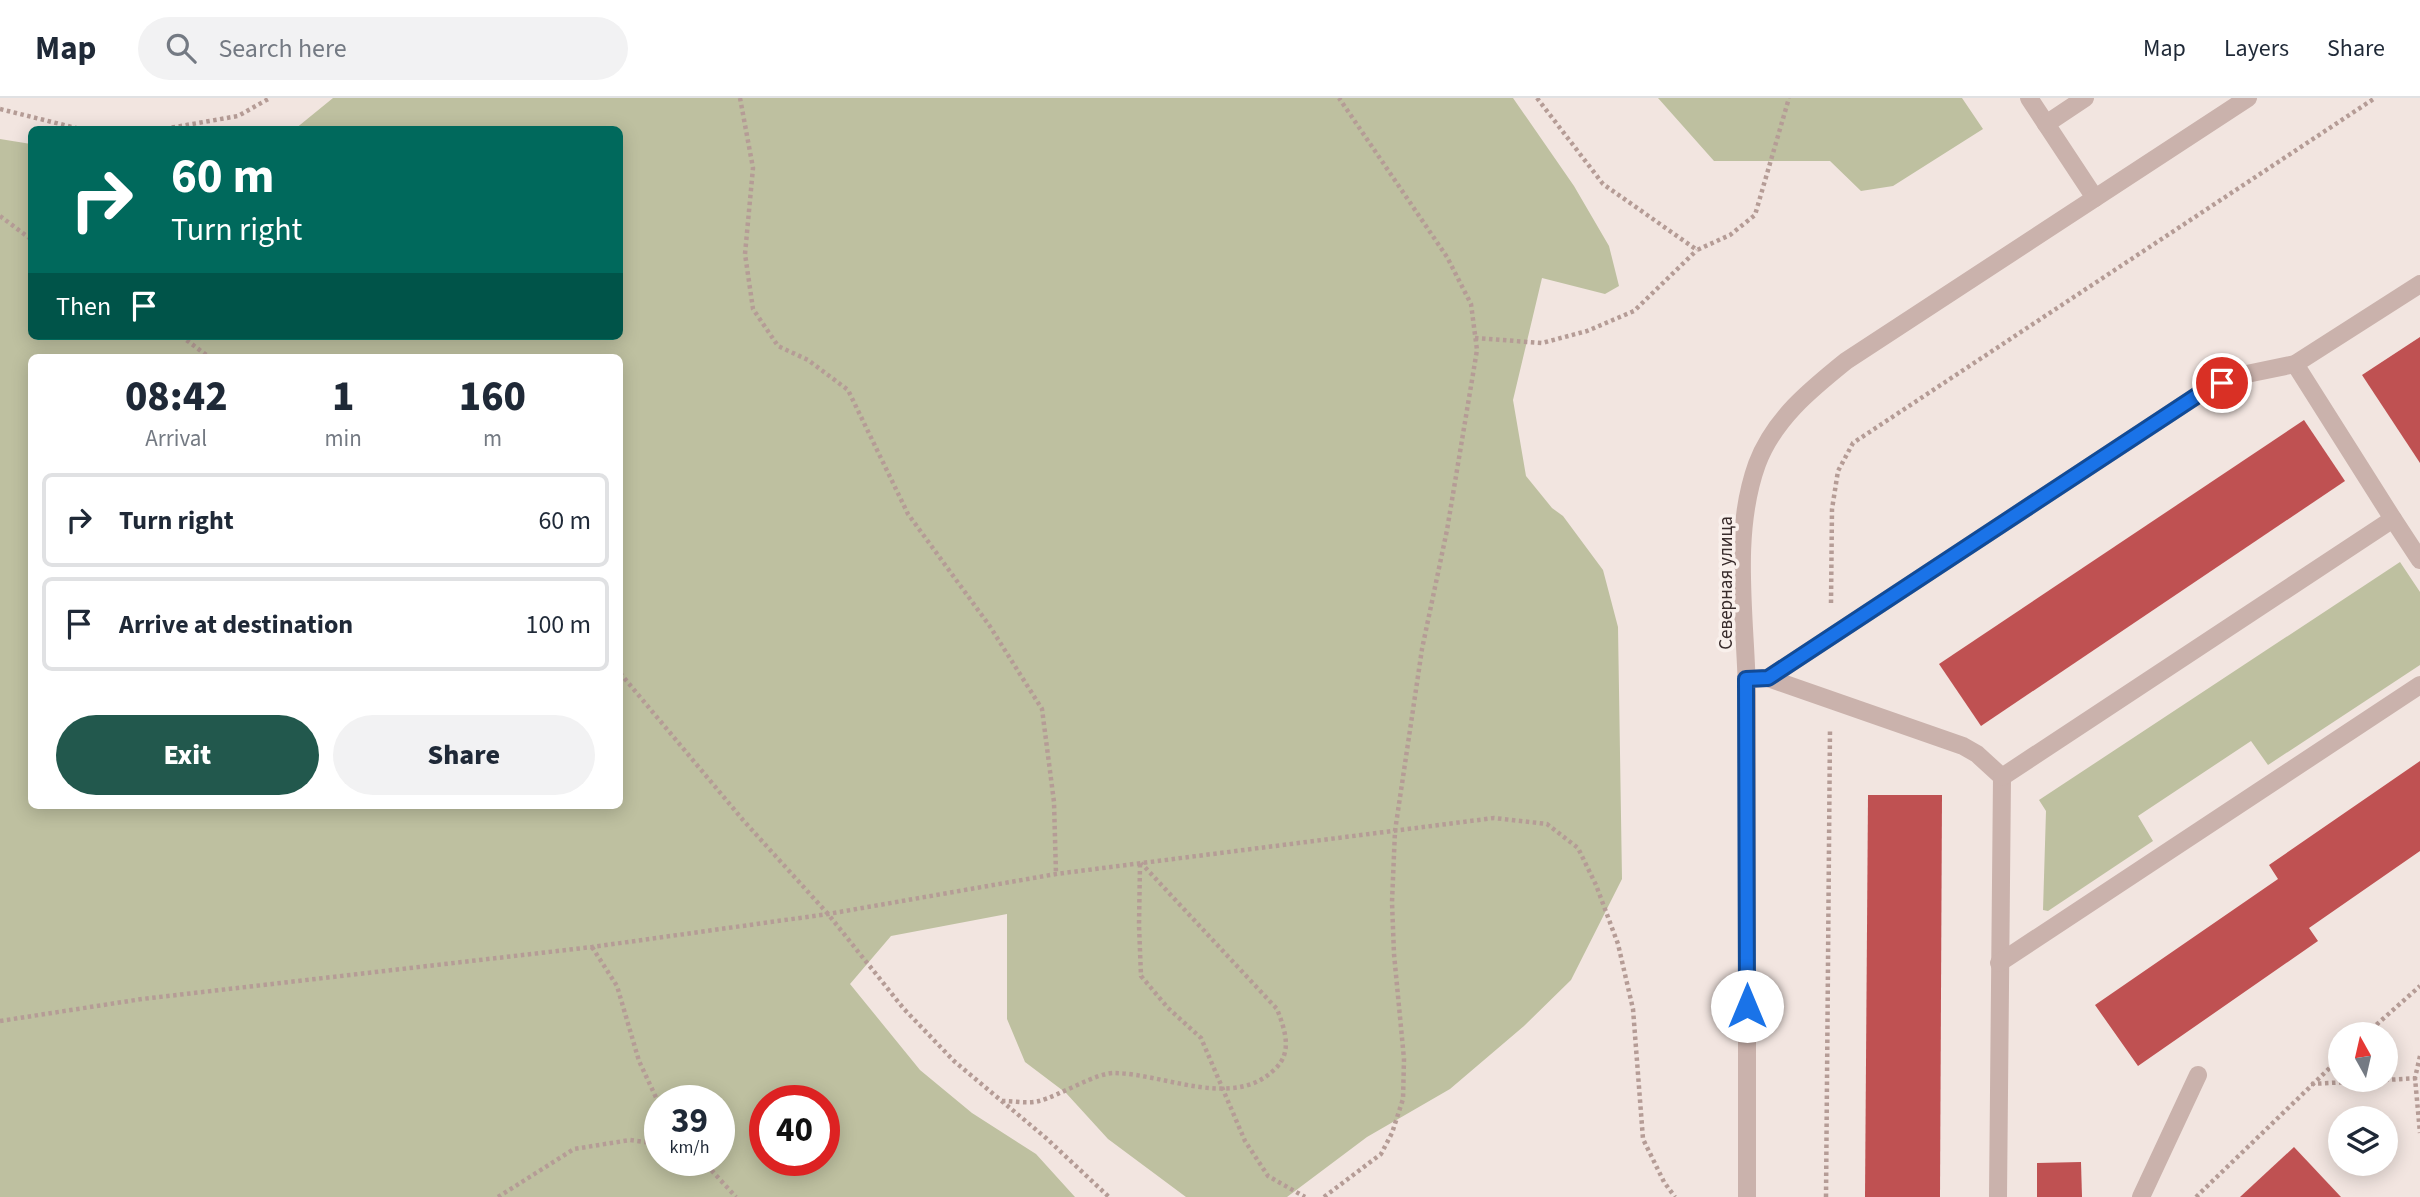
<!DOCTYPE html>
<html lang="en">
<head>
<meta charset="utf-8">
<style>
	body { margin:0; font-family:"Source Sans 3",sans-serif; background:#f2f2f3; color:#1f2937; height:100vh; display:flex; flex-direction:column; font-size:26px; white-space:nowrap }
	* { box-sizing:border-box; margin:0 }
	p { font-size:23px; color:#747a83 }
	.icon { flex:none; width:38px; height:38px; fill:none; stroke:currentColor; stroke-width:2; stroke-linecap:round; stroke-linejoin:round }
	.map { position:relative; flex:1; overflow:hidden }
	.drawer { position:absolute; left:28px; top:256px; width:595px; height:455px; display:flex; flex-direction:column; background:#fff; border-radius:10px; box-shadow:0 4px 18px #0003 }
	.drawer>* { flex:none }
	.banner { position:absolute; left:28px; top:28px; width:595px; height:214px; border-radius:10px; box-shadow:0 4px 18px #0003; background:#00695c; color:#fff; overflow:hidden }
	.needle { width:46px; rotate:352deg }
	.buttons { position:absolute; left:2328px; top:924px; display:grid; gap:14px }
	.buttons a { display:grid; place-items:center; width:70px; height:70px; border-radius:50%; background:#fff; box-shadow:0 4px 18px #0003; font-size:35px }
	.speed { position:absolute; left:644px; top:987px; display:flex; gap:14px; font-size:35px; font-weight:700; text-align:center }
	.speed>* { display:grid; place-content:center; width:91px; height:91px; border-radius:50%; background:#fff; box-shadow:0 4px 18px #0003; line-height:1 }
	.speed small { font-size:18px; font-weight:400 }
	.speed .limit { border:10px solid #d22; background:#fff; color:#111 }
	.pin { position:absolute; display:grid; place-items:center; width:60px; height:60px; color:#fff; margin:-30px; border:4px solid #fff; border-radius:50%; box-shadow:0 2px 7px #0007 }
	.me { position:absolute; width:77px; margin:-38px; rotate:0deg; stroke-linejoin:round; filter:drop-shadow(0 0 5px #0008) }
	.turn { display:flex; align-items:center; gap:24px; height:147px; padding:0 28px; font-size:32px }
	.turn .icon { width:91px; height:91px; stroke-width:2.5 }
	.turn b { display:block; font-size:49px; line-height:60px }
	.then { display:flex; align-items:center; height:66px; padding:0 28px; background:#0003; gap:14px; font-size:26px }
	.eta { display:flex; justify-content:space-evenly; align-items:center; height:119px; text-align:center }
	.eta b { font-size:42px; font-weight:800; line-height:49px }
	.button { display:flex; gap:14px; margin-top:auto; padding:14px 28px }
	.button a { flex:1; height:80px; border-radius:42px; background:#22584d; color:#fff; font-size:28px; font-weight:800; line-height:80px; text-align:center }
	.button a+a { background:#f2f2f3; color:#1f2937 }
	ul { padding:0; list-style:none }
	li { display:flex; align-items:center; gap:21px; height:94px; margin:0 14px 10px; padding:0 14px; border:4px solid #e0e1e3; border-radius:10px }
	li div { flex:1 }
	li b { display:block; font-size:26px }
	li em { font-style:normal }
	header { display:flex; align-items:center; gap:42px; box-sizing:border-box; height:98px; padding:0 35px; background:#fff; border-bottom:2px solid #e0e1e3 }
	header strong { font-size:33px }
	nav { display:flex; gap:38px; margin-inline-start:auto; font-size:24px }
	.search { width:490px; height:63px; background:#f2f2f3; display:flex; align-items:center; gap:18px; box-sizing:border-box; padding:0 24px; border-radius:38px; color:#747a83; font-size:26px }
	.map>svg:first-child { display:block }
</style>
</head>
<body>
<header>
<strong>Map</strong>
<div class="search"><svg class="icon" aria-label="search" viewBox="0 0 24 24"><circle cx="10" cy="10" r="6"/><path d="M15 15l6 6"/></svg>Search here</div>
<nav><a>Map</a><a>Layers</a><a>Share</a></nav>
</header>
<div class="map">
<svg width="2420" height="1099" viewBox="0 0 2420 1099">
	<rect width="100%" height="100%" fill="#f2e5e0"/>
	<g fill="#bec0a0" fill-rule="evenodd">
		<path d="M333 0H1513L1574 88 1609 148 1619 188 1605 196 1542 180 1513 302 1526 378 1552 410 1563 418 1603 472 1618 529 1622 781 1571 882 1524 928 1450 991 1367 1039 1287 1099H1186L1108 1041 1066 995 1025 964 1007 921V816L891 838 850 886 920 972 972 1015 1036 1056 1075 1099H0V41L31 46 32 238H620V32L295 31ZM32 259H620V707H32ZM660 1003H719V1062H660ZM765 1003H824V1062H765Z"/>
		<path d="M1658 0H1962L1983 31 1893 88 1861 93 1830 63H1714Z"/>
		<path d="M2400 464 2420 494V567L2268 667 2251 643 2138 718 2153 743 2048 813 2043 812 2046 713 2039 702Z"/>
	</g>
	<g fill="#bf5152">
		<path d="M2420 239V365L2362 277Z"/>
		<path d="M2304 322 2345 383 1981 628 1939 566Z"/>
		<path d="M2420 663V753L2309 830 2318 843 2138 968 2095 907 2278 781 2269 767Z"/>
		<path d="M1868 697H1942L1940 1099H1865Z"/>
		<path d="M2294 1049 2341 1099H2240Z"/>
		<path d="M2081 1064 2082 1099H2037V1065Z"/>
	</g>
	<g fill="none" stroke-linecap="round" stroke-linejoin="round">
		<g stroke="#b59c96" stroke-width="4.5" stroke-dasharray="3.5 3.5" stroke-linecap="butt">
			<path d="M740 0 753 70 745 156 753 211 778 248 808 262 848 292 908 416 989 527 1042 611 1054 704 1056 776"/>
			<path d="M1537 0 1603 86 1697 152 1730 137 1755 117 1789 0"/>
			<path d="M0 11 84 32"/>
			<path d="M158 32 238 18 270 0"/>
			<path d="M0 118 32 142"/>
			<path d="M181 238 209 259"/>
			<path d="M1475 240 1542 245 1587 233 1634 213 1697 152"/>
			<path d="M1831 505 1832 411 1838 373 1853 345 2375 0"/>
			<path d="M620 575 743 722 828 816 904 911 954 963 1046 1040 1109 1099"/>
			<path d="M1140 766 1139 827 1141 878 1168 910 1201 940 1245 1043 1268 1078 1305 1099"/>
			<path d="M592 849 617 888 639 963 660 1008"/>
			<path d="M0 923 142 901 592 849 828 816 1056 776 1494 720 1547 726 1578 750 1596 787 1618 846 1633 911 1643 1041 1664 1084 1675 1099"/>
			<path d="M2366 936 2420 888"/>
			<path d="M2420 958 2415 980 2420 1035"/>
			<path d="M2385 982 2420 980"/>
			<path d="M2311 986 2384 982"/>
			<path d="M1002 1003C1014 1003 1028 1006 1039 1003 1059 998 1097 974 1115 975 1165 976 1234 1012 1275 971 1293 954 1285 932 1277 911L1141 765"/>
			<path d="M702 1062 736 1099"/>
			<path d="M498 1099 574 1051 630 1042 660 1046"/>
			<path d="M1324 1099 1381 1056 1392 1035 1403 1001 1404 961 1394 856 1392 804 1395 733 1422 551 1447 432 1477 252 1471 206 1447 159 1339 0"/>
			<path d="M1826 1099 1830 630"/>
			<path d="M2196 1099 2340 960"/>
		</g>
		<g stroke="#cab2ac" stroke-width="18">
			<path d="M2029 0 2095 100"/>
			<path d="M2046 26 2085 0"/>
			<path d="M2295 266 2393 421"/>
			<path d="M1768 580 1963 648 1977 656 2002 679 1998 1099"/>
			<path d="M1747 581 1768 580 2207 291 2237 278 2295 266 2420 186"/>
			<path d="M2002 679 2393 421 2420 462"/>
			<path d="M1999 865 2420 587"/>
			<path d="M1747 1099C1747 932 1747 764 1747 597 1746 522 1731 438 1757 366 1774 321 1810 292 1846 263L2248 0"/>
			<path d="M2141 1099 2198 977"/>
		</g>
	</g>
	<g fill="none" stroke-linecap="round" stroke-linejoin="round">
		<defs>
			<path id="route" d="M1747 908 1746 581 1768 580 2207 291 2222 285"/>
		</defs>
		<use href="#route" stroke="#114b97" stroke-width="18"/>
		<use href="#route" stroke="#1a73e8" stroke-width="12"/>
	</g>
	<g text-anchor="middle" stroke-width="7" stroke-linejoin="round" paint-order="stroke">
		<g font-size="19" fill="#382b2b" stroke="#f9f0ec">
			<text transform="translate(1725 485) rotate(-90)" y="7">Северная улица</text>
		</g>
	</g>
</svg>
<div class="buttons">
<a><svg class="needle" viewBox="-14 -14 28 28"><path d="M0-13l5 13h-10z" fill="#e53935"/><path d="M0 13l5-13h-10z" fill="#747a83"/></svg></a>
<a><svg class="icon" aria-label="layers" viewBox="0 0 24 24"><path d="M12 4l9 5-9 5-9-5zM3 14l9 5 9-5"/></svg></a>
</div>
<div class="speed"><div>39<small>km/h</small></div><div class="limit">40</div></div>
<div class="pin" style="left:2222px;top:285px;background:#d93025"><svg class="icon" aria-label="arrive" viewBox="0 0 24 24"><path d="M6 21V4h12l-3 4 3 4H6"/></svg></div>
<svg class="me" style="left:1747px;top:908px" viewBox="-20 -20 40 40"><circle r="19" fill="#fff"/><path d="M0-13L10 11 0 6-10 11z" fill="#1a73e8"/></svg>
<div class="banner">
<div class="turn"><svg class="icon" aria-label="right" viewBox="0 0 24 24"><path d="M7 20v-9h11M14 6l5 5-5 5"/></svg><div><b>60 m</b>Turn right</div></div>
<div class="then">Then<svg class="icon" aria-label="arrive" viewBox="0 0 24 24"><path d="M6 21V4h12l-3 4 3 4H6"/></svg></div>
</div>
<section class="drawer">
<div class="eta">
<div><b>08:42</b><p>Arrival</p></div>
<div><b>1</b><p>min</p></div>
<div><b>160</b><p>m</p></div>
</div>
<ul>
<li><svg class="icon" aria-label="right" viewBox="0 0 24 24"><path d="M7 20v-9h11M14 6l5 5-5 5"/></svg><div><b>Turn right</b></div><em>60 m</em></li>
<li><svg class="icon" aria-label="arrive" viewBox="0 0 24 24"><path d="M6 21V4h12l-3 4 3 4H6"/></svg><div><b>Arrive at destination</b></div><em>100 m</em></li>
</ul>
<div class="button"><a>Exit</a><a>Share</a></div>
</section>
</div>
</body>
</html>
